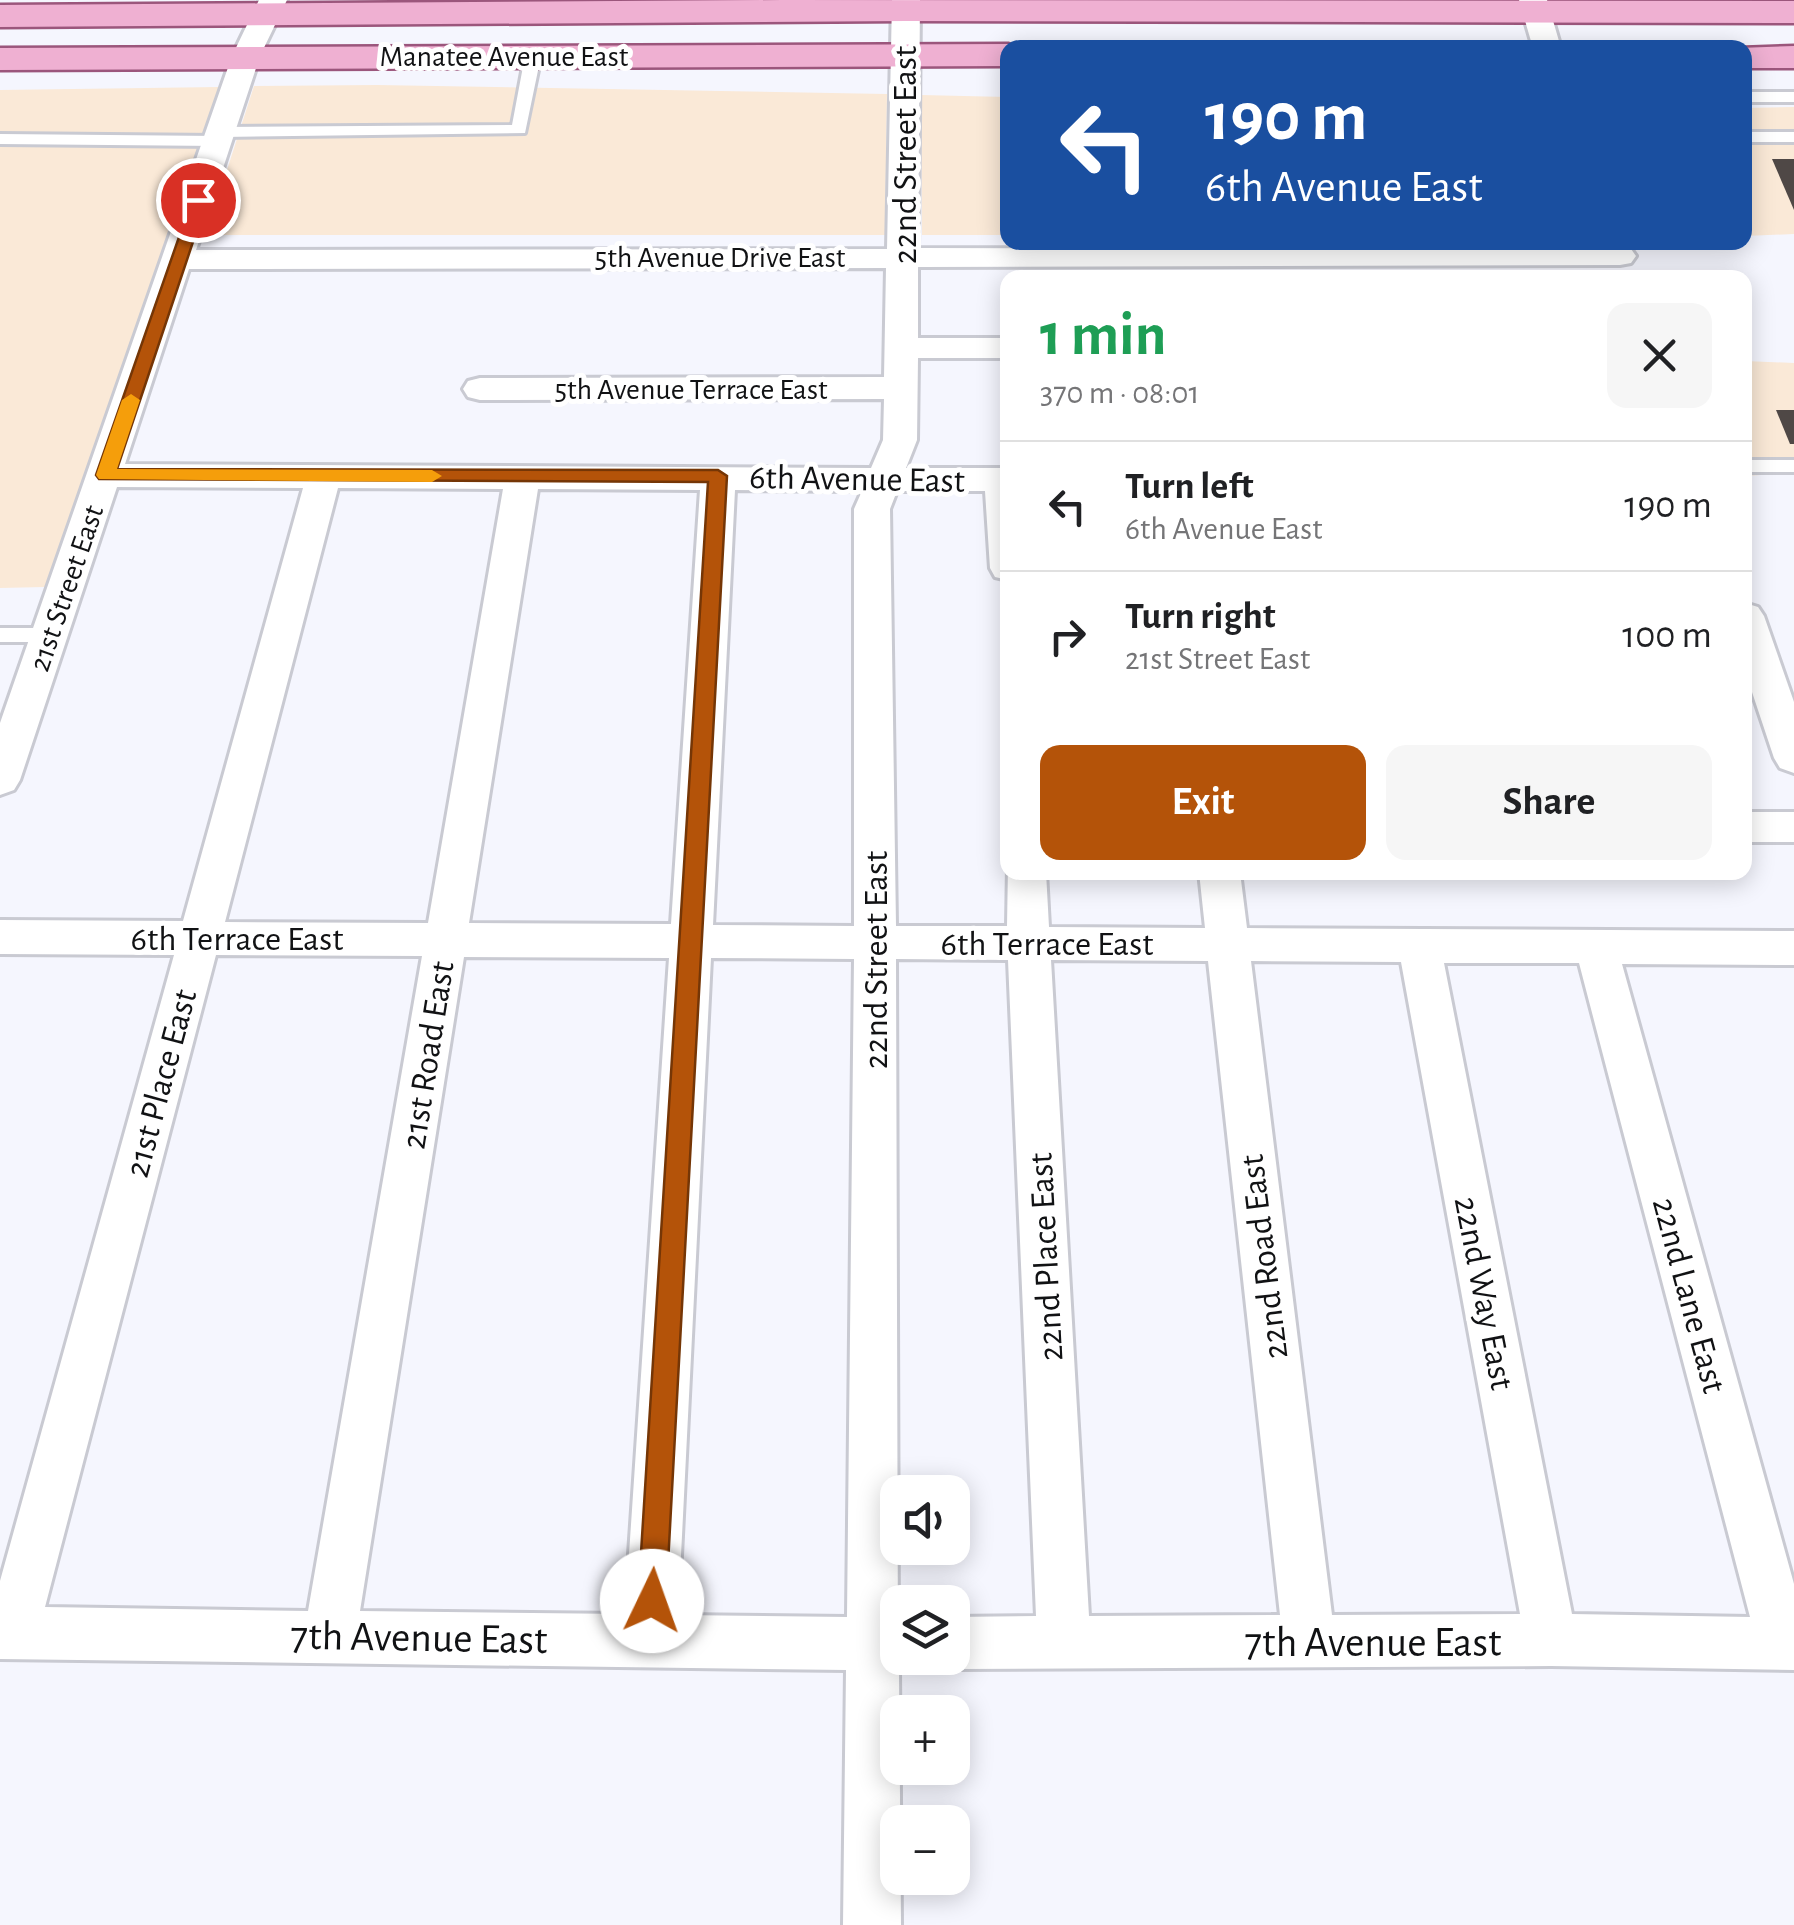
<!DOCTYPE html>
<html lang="en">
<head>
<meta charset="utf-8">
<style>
	body { margin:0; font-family:"Alegreya Sans",sans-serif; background:#f6f6f6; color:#202124; height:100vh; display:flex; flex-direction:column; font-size:38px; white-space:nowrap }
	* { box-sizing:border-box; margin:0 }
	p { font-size:32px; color:#757577 }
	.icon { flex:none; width:55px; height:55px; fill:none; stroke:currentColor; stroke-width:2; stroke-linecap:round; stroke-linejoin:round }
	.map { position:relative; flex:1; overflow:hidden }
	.drawer { position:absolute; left:1000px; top:270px; width:752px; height:610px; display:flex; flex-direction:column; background:#fff; border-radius:20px; box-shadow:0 5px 25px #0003 }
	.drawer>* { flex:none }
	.guide { position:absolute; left:1000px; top:40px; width:752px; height:210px; border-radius:20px; box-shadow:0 5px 25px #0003; background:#1a4fa0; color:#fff; overflow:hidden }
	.buttons { position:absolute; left:880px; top:1475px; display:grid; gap:20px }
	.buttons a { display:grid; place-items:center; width:90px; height:90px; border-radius:20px; background:#fff; box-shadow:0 5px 25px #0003; font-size:50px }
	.pin { position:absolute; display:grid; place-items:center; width:85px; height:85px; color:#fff; margin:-42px; border:5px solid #fff; border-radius:50%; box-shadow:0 2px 10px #0007 }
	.me { position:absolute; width:110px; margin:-55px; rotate:3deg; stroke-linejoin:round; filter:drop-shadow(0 0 8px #0008) }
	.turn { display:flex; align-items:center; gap:35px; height:210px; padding:0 40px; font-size:45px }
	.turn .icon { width:130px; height:130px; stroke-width:2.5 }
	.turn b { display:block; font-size:70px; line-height:85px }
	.round { display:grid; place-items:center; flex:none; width:105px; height:105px; border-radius:20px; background:#f6f6f6 }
	.headline { display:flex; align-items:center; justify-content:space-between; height:170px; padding:0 40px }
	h1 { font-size:60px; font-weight:700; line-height:75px; color:#1e9e55 }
	.action { display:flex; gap:20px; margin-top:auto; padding:20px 40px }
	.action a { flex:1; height:115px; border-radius:20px; background:#b45309; color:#fff; font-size:40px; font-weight:700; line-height:115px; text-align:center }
	.action a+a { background:#f6f6f6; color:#202124 }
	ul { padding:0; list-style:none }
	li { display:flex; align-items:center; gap:30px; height:130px; padding:0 40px; border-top:2px solid #e0e0e0 }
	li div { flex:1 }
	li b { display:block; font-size:38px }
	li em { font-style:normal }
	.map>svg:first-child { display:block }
</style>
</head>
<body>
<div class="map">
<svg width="1794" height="1925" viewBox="0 0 1794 1925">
	<rect width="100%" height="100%" fill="#f5f6fe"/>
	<g fill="#fae9d7">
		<path d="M377 85 887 94 885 235H206L254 86Z"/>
		<path d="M219 87 45 587 0 588V90Z"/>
		<path d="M921 95 1007 97V235H922Z"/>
		<path d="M1794 107V234L1745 236V108Z"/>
		<path d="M1745 361 1794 363V473L1745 476Z"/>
	</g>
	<g fill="#4f4846">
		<path d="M1772 159H1794V210Z"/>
		<path d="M1776 410H1794V444H1790Z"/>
	</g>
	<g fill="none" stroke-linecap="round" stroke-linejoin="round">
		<defs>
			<g id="service">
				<path d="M533 51 541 56 525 133 221 137 213 132 221 127 512 125 525 56Z"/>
				<rect x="1745" y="92" width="49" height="10"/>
				<rect x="1745" y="132" width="49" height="10"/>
				<path d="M0 134 218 136 226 141 218 146 0 144Z"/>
				<rect x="1745" y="460" width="49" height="12"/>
				<path d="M0 628H50L60 635 50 642H0Z"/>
			</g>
			<g id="minor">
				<path d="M259 0H287L260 56 196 250 887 249 892 0H920L918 248 1631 249 1636 256 1631 263 1620 265 918 267V338H1008V358H918L917 440 906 468H1008V580L995 577 990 568 985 491H897L890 509 896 926H1007L1008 866V872H1046L1049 927 1205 928 1199 872H1240L1247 928 1794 931V965L1622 964 1794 1584V1670L1551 1666 952 1669 933 1662 932 1658H952V1617L1036 1616 1008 960 896 959 898 1658H919L917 1663 899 1670 901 1925H843L846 1670 0 1659V1581L174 955 0 954V920L183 921 303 488 117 487 20 780 14 790 0 795V723L232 56ZM886 268 884 377 480 378 468 381 463 389 468 397 480 400 884 399 883 440 871 468 125 464 189 269ZM338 488 503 489 428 923 225 922ZM538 489 700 490 671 924 469 923ZM735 490 862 491 854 509V926L713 925ZM216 955 422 956 308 1611 45 1607ZM464 957 669 958 625 1614 360 1611ZM711 958 854 959 847 1617 678 1615ZM1051 960 1208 961 1280 1615 1089 1616ZM1251 961 1401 962 1520 1614 1332 1615ZM1444 963H1579L1750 1617 1572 1614Z"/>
				<path d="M1519 0H1547L1561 48H1533Z"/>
				<path d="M1745 603 1758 607 1764 616 1794 702V773L1780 768 1774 758 1745 671Z"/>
				<rect x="1745" y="812" width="49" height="30"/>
			</g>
			<g id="primary">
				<path d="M782 0 1794 1V23L906 21 0 27V5Z"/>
				<path d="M1008 44 1021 48H1008V66L0 70V48Z"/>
				<path d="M1794 46V68H1745V48H1739Z"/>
			</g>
		</defs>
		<use href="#service" stroke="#c9cad2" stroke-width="6"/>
		<use href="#minor" stroke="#c9cad2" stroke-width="6"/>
		<use href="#primary" stroke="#9b567c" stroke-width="5"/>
		<use href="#service" fill="#fff" fill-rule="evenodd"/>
		<use href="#minor" fill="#fff" fill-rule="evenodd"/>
		<use href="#primary" fill="#efb0d2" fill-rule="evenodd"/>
	</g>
	<path fill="#b45309" stroke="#753606" stroke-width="2.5" d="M193 197 207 200 117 469 718 470 727 476 666 1601 662 1611 652 1615 642 1611 638 1601 708 482 99 479 96 475Z"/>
	<path fill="#f59e0b" d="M131 394 140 400 117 469 432 470 442 476 432 482 99 479 96 475 122 400Z"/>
	<g text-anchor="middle" stroke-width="10" stroke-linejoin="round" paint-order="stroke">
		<g font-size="30" fill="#111214" stroke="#fff">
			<text x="504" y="66">Manatee Avenue East</text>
			<text x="720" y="267">5th Avenue Drive East</text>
			<text x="691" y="399">5th Avenue Terrace East</text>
			<text transform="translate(66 588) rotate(-71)" y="10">21st Street East</text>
		</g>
		<g font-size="35" fill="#111214" stroke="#fff">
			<text transform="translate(904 155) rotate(-90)" y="12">22nd Street East</text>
			<text transform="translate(857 478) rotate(1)" y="12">6th Avenue East</text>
			<text x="237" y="950">6th Terrace East</text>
			<text x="1047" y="955">6th Terrace East</text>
			<text transform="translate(875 960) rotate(-90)" y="12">22nd Street East</text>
			<text transform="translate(427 1055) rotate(-81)" y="12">21st Road East</text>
			<text transform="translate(160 1083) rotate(-75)" y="12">21st Place East</text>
			<text transform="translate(1045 1257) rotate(-93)" y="12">22nd Place East</text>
			<text transform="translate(1263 1257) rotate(-97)" y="12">22nd Road East</text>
			<text transform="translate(1485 1293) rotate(79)" y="12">22nd Way East</text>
			<text transform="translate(1690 1295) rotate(75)" y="12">22nd Lane East</text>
		</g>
		<g font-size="42" fill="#111214" stroke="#fff">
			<text transform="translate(419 1636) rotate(1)" y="15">7th Avenue East</text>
			<text x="1373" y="1656">7th Avenue East</text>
		</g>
	</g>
</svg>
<div class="buttons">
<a><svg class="icon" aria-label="sound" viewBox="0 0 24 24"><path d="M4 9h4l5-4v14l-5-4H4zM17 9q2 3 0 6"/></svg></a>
<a><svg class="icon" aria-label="layers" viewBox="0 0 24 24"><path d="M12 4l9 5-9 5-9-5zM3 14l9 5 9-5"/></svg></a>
<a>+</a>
<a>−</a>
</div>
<div class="pin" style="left:198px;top:200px;background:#d93025"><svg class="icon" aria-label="arrive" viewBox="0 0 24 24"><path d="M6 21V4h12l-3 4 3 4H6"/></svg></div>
<svg class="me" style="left:652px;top:1601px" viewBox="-20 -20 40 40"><circle r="19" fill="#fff"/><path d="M0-13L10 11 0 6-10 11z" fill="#b45309"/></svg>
<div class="guide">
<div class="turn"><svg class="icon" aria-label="left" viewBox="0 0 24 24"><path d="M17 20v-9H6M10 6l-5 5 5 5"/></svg><div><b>190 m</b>6th Avenue East</div></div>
</div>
<section class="drawer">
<div class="headline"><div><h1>1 min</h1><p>370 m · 08:01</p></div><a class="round"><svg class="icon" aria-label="close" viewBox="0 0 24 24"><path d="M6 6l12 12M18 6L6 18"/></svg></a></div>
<ul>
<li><svg class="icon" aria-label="left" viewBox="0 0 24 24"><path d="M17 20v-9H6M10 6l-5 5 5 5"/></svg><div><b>Turn left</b><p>6th Avenue East</p></div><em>190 m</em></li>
<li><svg class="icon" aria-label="right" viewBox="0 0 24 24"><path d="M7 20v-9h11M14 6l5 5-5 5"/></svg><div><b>Turn right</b><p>21st Street East</p></div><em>100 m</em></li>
</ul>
<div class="action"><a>Exit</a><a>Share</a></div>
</section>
</div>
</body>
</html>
